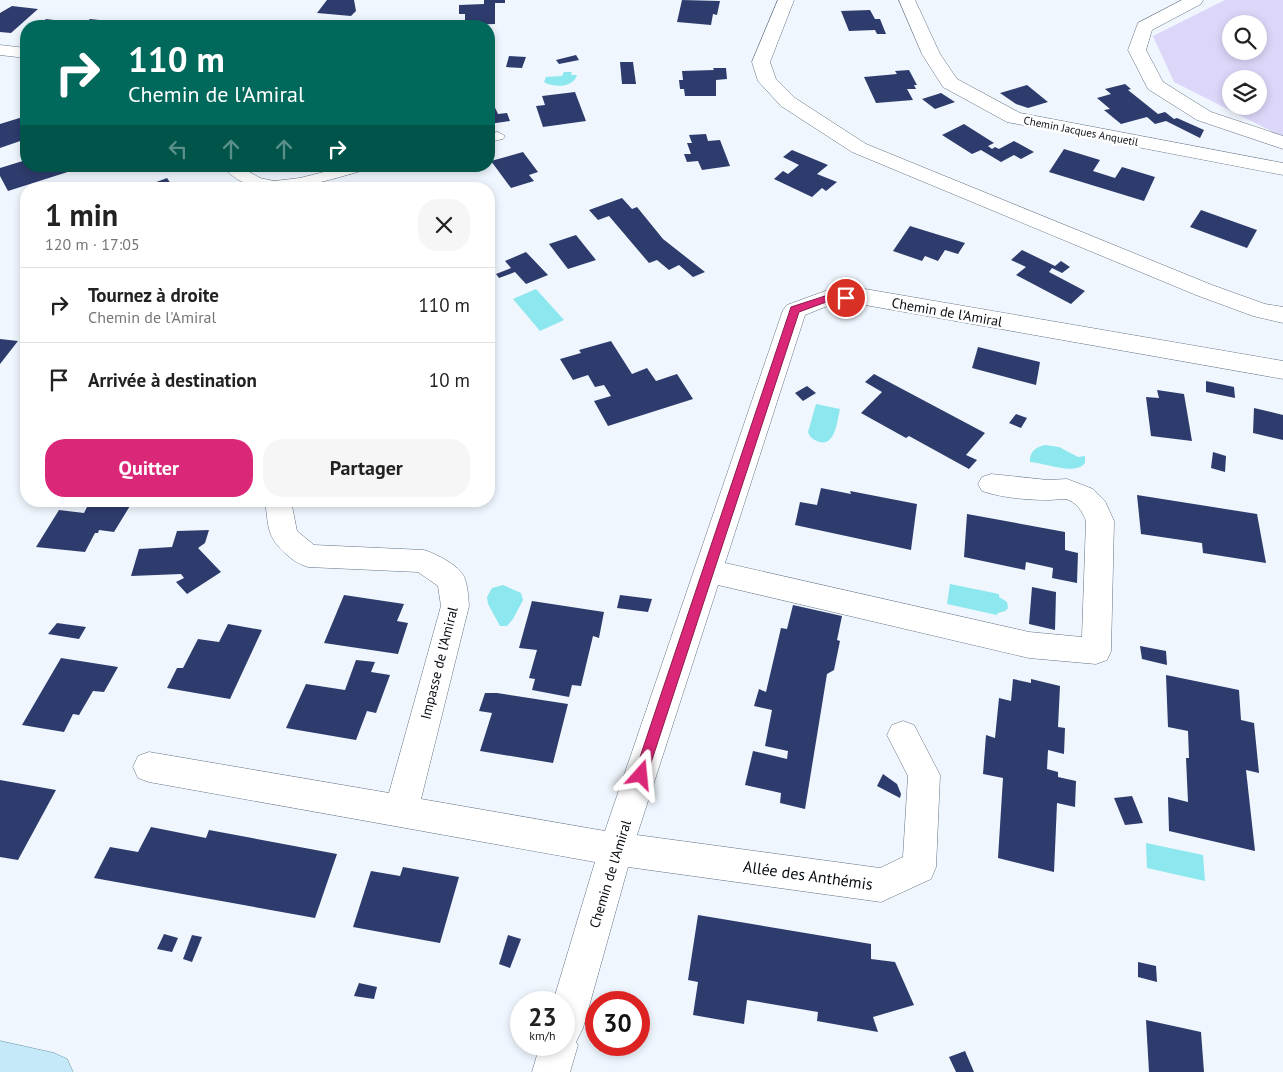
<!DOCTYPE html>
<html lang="fr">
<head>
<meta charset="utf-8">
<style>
	body { margin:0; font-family:"PT Sans",sans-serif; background:#f6f6f6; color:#222; height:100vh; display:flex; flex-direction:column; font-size:19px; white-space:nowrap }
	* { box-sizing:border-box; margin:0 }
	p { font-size:16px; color:#767676 }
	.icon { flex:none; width:28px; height:28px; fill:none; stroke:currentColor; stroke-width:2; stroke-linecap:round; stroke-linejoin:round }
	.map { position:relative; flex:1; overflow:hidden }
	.side { position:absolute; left:20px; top:182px; width:475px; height:325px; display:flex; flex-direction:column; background:#fff; border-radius:20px; box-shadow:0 2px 8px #0003 }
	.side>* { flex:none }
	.guide { position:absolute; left:20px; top:20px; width:475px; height:152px; border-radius:20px; box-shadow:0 2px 8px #0003; background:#00695c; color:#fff; overflow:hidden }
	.fabs { position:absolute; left:1222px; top:15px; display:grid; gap:10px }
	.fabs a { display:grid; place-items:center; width:45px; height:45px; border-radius:50%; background:#fff; box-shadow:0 2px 8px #0003; font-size:25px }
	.speed { position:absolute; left:510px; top:991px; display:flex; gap:10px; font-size:25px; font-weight:700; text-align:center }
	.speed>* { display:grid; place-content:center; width:65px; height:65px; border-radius:50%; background:#fff; box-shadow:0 2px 8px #0003; line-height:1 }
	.speed small { font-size:12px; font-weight:400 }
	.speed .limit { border:8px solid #d22; background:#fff; color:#111 }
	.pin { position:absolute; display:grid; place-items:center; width:42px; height:42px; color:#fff; margin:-21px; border:2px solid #fff; border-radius:50%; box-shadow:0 1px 5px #0007 }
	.me { position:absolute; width:55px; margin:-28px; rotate:18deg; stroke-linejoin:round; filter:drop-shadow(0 0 4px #0008) }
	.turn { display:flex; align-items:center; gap:18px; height:105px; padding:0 25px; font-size:22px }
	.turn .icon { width:65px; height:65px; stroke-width:2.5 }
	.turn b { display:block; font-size:35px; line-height:42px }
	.lanes { display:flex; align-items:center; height:48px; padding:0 25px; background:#0003; justify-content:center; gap:25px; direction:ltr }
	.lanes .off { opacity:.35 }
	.round { display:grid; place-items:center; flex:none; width:52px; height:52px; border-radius:20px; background:#f6f6f6 }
	.head { display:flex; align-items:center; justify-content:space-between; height:85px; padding:0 25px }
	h1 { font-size:30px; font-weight:700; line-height:38px }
	.primary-button { display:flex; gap:10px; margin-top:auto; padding:10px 25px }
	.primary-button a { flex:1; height:58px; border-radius:20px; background:#db2777; color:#fff; font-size:20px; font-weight:700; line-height:58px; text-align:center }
	.primary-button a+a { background:#f6f6f6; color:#222 }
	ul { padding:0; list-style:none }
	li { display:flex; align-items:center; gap:15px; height:75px; padding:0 25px; border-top:1px solid #e0e0e0 }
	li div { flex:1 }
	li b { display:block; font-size:19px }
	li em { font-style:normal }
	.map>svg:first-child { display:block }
</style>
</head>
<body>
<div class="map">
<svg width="1283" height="1072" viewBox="0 0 1283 1072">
	<rect width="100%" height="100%" fill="#eff6fd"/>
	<path fill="#dcd7f9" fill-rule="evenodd" d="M1225 0H1283V137L1174 82 1153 36ZM1231 24H1259V51H1231ZM1231 79H1259V106H1231Z"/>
	<g fill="#8de7ef">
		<path d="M564 72H572L571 75H577C573 88 554 88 544 82L546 77 562 76Z"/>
		<path d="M536 289 564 320 540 331 513 299Z"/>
		<path d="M816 404 840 409C837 422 835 449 817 441 812 439 810 437 808 432Z"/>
		<path d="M1045 445 1059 447 1078 457 1085 456V463C1075 476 1046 463 1030 462 1029 452 1036 447 1045 445Z"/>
		<path d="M950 584 999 594V597L1007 602 1008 608 1005 611 998 613 997 615 947 604Z"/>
		<path d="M503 585 521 593 523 600 513 619 507 626H500L488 604 487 597 492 588Z"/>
		<path d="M1146 843 1203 855 1205 881 1147 868Z"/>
	</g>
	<g fill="#2e3c6d">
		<path d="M327 0H354L356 11 351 16 317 13Z"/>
		<path d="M484 0H505V3H495V24L465 25V14H459V5L484 4Z"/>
		<path d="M682 0 720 1 717 15 713 14 711 25 677 22Z"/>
		<path d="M12 6 38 9 11 33 0 32V13Z"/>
		<path d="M870 10 875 19H880L886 34H877L875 30 849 31 841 11Z"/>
		<path d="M46 19 84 24 90 19 127 23 123 26H38Z"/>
		<path d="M576 55 579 60 559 64 556 60Z"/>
		<path d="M509 56 526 57 522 68 506 67Z"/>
		<path d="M620 62H633L636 84H622Z"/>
		<path d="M713 68H726L727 79 716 80V96H685L684 89H680L679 80H683L682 71 714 70Z"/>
		<path d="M909 70 917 85H914L916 89H907L913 100 876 103 864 77 897 74 895 71Z"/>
		<path d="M1125 84 1131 89 1128 90 1158 114 1165 112 1174 119 1177 118 1204 130 1200 138 1166 121 1155 124 1147 117 1121 124 1104 110 1110 109 1097 98 1111 94 1105 89Z"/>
		<path d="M1027 85 1048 102 1028 108 1016 104 1000 93Z"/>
		<path d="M575 92 586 121 543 127 536 106 545 105 542 96Z"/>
		<path d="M941 93 955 102 935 109 922 99Z"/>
		<path d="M489 95 498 114 507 113 510 121 489 124Z"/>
		<path d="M26 116V139L0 148V124Z"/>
		<path d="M964 124 994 143 988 146 992 149 995 147 999 149 1014 141 1034 152 1021 159 1014 155 1001 162 981 150 972 154 942 135Z"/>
		<path d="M706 134 708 141 720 140 730 166 702 170 698 161 687 162 684 154H691L687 143H692L689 135Z"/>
		<path d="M1064 149 1100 160 1093 171 1115 178 1122 167 1155 177 1144 201 1049 172Z"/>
		<path d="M792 150 828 165 817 174 837 182 826 191 822 188 812 197 774 179 783 171 788 174 799 165 783 157Z"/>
		<path d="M523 152 538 172 529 175 534 181 511 188 491 161Z"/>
		<path d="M26 160V166H75L77 169 8 191 0 176V168Z"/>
		<path d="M167 178 171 184 192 189H138Z"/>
		<path d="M622 198 632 209 637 207 663 239 705 272 693 277 679 265 669 270 657 260 649 263 609 216 598 220 589 210Z"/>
		<path d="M1201 210 1257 230 1247 248 1190 227Z"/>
		<path d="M910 226 965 243 958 254 945 250 938 261 925 256 922 261 893 251Z"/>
		<path d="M576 235 596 260 568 269 549 244Z"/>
		<path d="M1022 250 1055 266 1061 261 1070 267 1062 273 1052 268 1049 272 1085 291 1071 304 1016 275 1026 267 1011 260Z"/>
		<path d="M526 252 548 275 526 284 515 272 499 278 496 274 511 268 505 261Z"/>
		<path d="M0 339 18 341 0 364Z"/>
		<path d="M611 341 632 374 647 368 656 381 677 374 693 399 608 426 594 401 611 396 604 385 595 387 588 375 573 380 560 359 581 353 579 350Z"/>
		<path d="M978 347 1040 362 1036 385 972 368Z"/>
		<path d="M874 374 985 433 966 455 977 460 969 469 909 436 906 438 861 413 882 392 865 382Z"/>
		<path d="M1206 381 1234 387 1235 398 1206 392Z"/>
		<path d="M807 386 816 393 803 401 795 393Z"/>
		<path d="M1157 390 1184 394 1192 441 1151 436 1146 397 1159 398Z"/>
		<path d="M1254 408 1283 415V440L1253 433Z"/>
		<path d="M1016 414 1027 418 1021 428 1009 423Z"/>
		<path d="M1213 452 1226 456 1225 472 1211 468Z"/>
		<path d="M821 488 851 494 850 491 917 504 911 550 795 525 800 502 817 505Z"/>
		<path d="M1137 495 1257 514 1266 563 1203 553 1202 543 1141 534Z"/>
		<path d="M90 501H133L114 532 99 530 98 533H95L85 552 36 547 59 510 84 513Z"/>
		<path d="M967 514 1065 532V550L1078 553 1077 583 1052 578 1053 568 1026 562 1025 570 964 557Z"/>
		<path d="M209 530 205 543 198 548 221 572 187 594 176 582 184 578 181 574 131 576 139 549 172 547 177 531Z"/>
		<path d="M1032 587 1056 592 1055 630 1029 624Z"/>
		<path d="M344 595 404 604 397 621 408 623 398 654 324 643Z"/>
		<path d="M620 595 652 599 648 612 617 608Z"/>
		<path d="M532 601 604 612 599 638 593 636 581 686 572 685 569 697 532 690 535 679 529 678 537 650 519 648Z"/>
		<path d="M793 605 842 616 837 640 840 641 834 670 827 674 805 809 780 803 781 793 745 785 753 751 787 759 788 751 765 746 772 710 754 706 759 689 766 692 781 628 787 629Z"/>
		<path d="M57 623 86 627 79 639 48 634Z"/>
		<path d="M228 624 262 630 230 699 167 688 177 668H183L198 639 219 642Z"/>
		<path d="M1140 646 1166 651 1167 665 1142 659Z"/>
		<path d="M61 658 118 667 104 692 93 691 79 715 73 714 64 732 22 725Z"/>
		<path d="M356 660 375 662 371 672 390 675 376 713 367 711 356 740 286 728 306 684 345 690Z"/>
		<path d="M1166 675 1239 690 1241 720 1254 723 1259 773 1246 770 1255 851 1169 831 1168 797 1188 802 1186 758H1189L1188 731 1168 727Z"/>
		<path d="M1013 679 1031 683V679L1060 686 1058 727 1065 728 1064 754 1048 750 1047 769 1058 772V777L1076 781 1075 807 1057 803 1054 872 998 858 1003 778 983 774 986 735 995 738 999 698 1011 701Z"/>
		<path d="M485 693H497L568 704 553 763 480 751 492 713 479 711Z"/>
		<path d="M883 774 897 784 901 794 900 798 877 786Z"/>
		<path d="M0 780 56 790 18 860 0 857Z"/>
		<path d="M1132 796 1143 823 1125 825 1114 798Z"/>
		<path d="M151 827 206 838 209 830 337 854 315 918 94 878 110 847 138 852Z"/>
		<path d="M403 867 459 877 440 943 353 927 371 871 400 876Z"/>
		<path d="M698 915 871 944V959L895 962 914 1005 873 1017 878 1032 817 1021 818 1012 747 1000 744 1024 693 1015 698 982 688 980Z"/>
		<path d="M164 934 178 938 172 952 157 949Z"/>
		<path d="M192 935 202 937 192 962 183 959Z"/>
		<path d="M508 935 521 939 510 968 499 964Z"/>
		<path d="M1138 962 1156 966 1157 982 1138 977Z"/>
		<path d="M359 983 377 987 374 999 354 996Z"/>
		<path d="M1146 1020 1201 1032 1204 1072H1149Z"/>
		<path d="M965 1051 974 1072H956L949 1057Z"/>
	</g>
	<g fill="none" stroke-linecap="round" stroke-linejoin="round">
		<defs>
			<g id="service">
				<path d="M498 132 505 136 503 139 489 142V134Z"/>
				<path d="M223 166H239L260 178 274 181 300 178 347 166H371L369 169C328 179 255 209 223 166Z"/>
			</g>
			<g id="minor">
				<path d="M778 0H794L770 62 776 79 795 98 866 144 1212 285 1265 304 1283 307V323L1253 316 1196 295 852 152 781 106 758 81 752 62Z"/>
				<path d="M899 0H915L940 54 957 79 1020 113 1283 163V175L1007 122 943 87 922 54Z"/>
				<path d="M1182 0H1203L1201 4 1152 30 1146 50 1163 82 1211 112 1283 136V149L1197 120 1148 89 1146 85 1128 50 1138 23Z"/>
				<path d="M0 45 26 48V58L0 55Z"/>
				<path d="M865 289 1283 361V379L865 305H830L805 315 725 563 1029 632 1082 637 1086 521C1083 512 1076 501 1065 499 1060 499 1054 500 1049 500 1028 500 1002 498 982 491L978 484 982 477 991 474 1048 480 1067 479 1093 489 1105 501 1114 521 1111 651 1107 660 1096 664 1029 658 718 585 637 835 880 868 903 857 908 776 887 735 892 725 903 721 914 725 940 775 936 867 931 879 881 902 628 867 583 1028 576 1042 578 1045 570 1072H532L540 1045H564V1002H553L595 862 149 782 138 778 133 767 138 756 149 752 389 793 441 606 438 586 418 572 308 567C299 564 294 561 287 555 266 536 269 528 265 501H291L297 531 314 545 424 550C434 553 454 563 461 572 468 580 468 596 469 606L421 799 605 831 783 310 787 305 828 290Z"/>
			</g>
			<path id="primary" d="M0 1041 54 1053 67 1059 73 1072H0Z"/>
		</defs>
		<use href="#service" stroke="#637383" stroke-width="1"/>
		<use href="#minor" stroke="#637383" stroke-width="1"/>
		<use href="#primary" stroke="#6a92a5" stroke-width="1"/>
		<use href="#service" fill="#fff" fill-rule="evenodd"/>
		<use href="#minor" fill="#fff" fill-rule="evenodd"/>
		<use href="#primary" fill="#c5e9f8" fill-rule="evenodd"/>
	</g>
	<path fill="#db2777" stroke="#8e194d" d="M846 294 851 298 850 300 829 301 799 312 647 775 645 779 641 781 636 779 634 775 790 310 791 307 828 295Z"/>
	<g text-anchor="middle" stroke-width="5" stroke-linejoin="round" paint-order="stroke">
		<g font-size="11" fill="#080d13" stroke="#fff">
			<text transform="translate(1081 131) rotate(11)" y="4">Chemin Jacques Anquetil</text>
		</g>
		<g font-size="14" fill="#080d13" stroke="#fff">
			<text transform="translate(947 312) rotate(10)" y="5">Chemin de l'Amiral</text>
			<text transform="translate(439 663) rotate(-76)" y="5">Impasse de l'Amiral</text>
			<text transform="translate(610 874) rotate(-73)" y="5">Chemin de l'Amiral</text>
		</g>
		<g font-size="16" fill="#080d13" stroke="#fff">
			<text transform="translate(808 875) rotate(8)" y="6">Allée des Anthémis</text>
		</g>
	</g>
</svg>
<div class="fabs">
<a><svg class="icon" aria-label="search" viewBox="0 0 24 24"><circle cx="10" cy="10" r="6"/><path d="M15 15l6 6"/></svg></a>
<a><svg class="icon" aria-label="layers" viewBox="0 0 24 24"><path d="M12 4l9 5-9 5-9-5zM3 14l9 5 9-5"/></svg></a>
</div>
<div class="speed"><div>23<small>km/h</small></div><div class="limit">30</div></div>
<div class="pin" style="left:846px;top:298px;background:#d93025"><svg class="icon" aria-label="arrive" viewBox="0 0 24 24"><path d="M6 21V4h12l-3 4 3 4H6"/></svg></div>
<svg class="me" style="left:641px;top:775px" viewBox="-20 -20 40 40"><path d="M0-17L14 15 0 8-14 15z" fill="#db2777" stroke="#fff" stroke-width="4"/></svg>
<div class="guide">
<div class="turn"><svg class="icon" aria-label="right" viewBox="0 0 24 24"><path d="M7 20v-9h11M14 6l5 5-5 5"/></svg><div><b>110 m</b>Chemin de l'Amiral</div></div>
<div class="lanes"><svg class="icon off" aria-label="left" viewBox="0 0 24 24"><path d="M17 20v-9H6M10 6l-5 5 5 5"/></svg><svg class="icon off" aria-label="ahead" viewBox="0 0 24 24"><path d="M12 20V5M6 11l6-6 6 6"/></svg><svg class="icon off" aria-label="ahead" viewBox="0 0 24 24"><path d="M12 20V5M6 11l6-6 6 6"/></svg><svg class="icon" aria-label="right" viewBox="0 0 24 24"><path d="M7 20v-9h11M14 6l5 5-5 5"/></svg></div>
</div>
<section class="side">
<div class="head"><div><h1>1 min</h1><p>120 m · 17:05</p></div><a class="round"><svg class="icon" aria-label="close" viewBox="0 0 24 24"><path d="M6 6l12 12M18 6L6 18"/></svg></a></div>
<ul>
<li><svg class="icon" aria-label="right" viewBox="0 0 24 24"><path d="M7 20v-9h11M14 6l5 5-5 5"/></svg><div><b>Tournez à droite</b><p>Chemin de l'Amiral</p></div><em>110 m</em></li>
<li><svg class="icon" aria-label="arrive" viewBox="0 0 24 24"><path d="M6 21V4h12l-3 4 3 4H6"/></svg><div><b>Arrivée à destination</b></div><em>10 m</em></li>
</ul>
<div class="primary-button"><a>Quitter</a><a>Partager</a></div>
</section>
</div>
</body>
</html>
